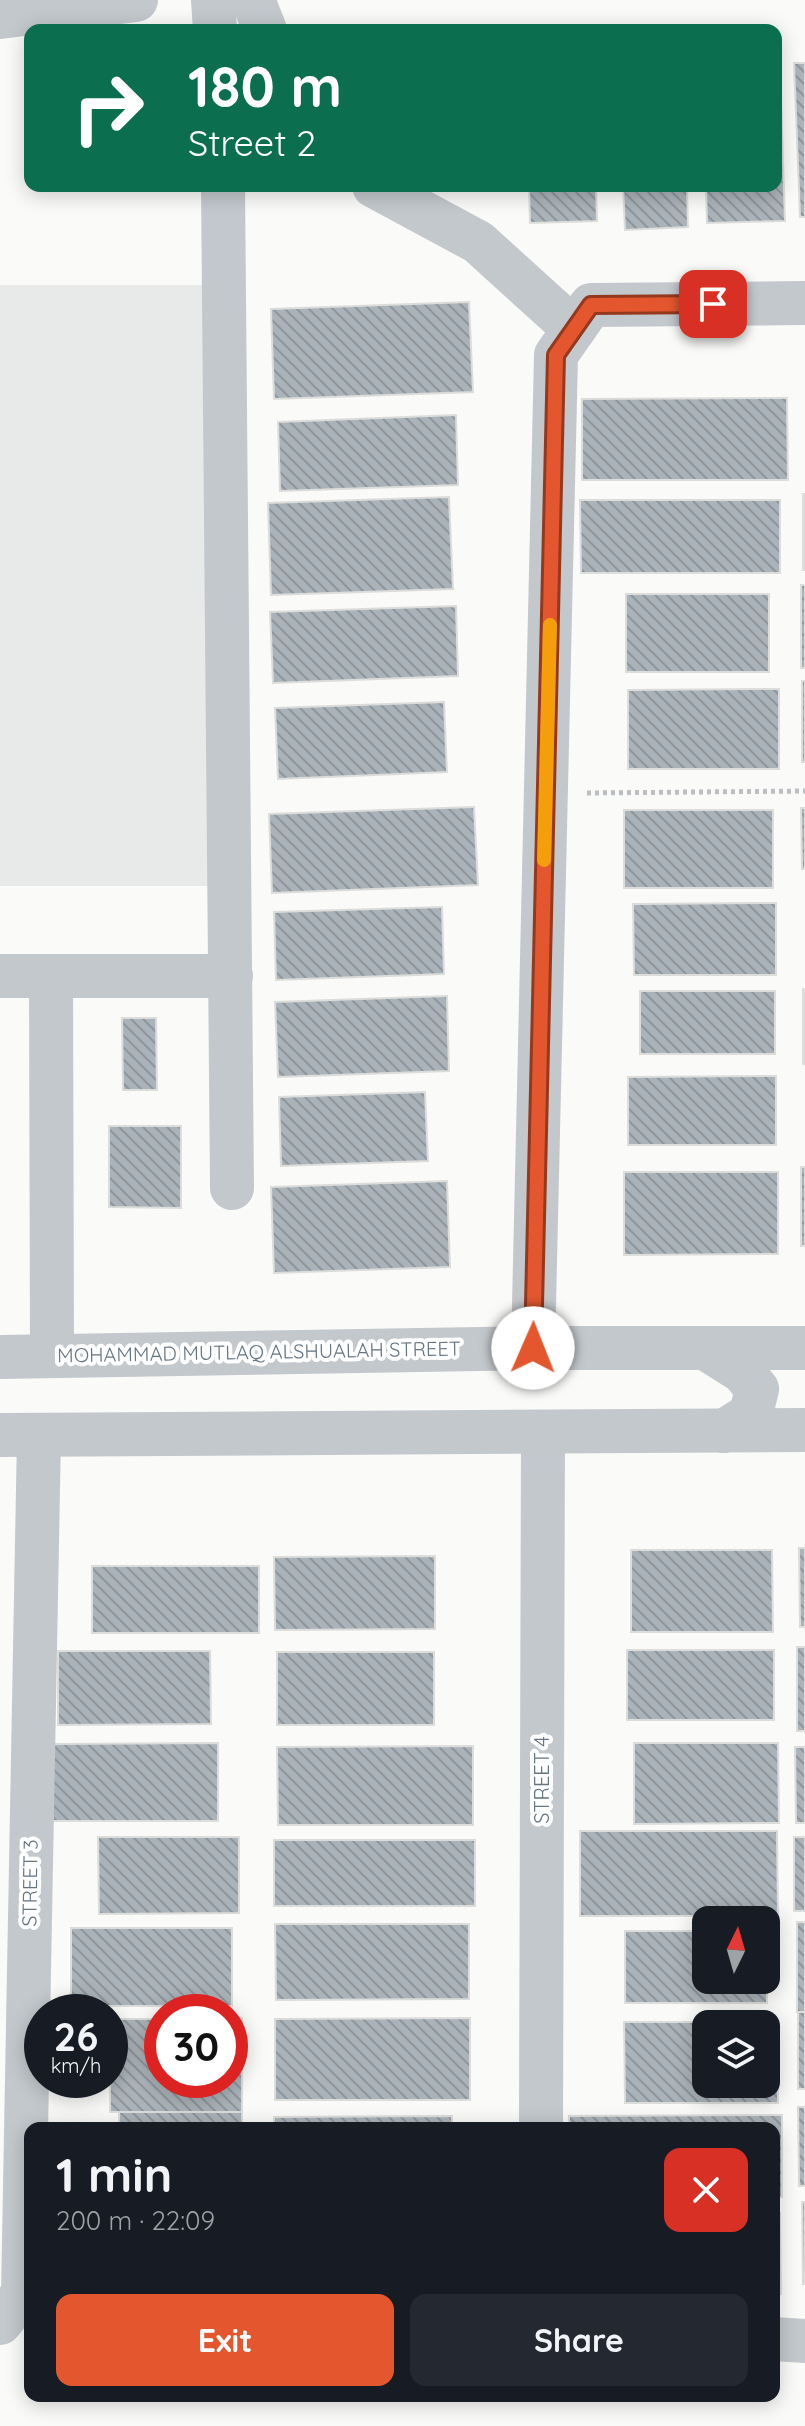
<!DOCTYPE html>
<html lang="en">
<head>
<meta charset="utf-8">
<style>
	body { margin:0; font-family:Quicksand,sans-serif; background:#242831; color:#f1f3f6; height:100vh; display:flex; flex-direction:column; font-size:30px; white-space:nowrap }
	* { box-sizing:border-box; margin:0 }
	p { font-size:26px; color:#9ea1a6 }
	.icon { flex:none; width:44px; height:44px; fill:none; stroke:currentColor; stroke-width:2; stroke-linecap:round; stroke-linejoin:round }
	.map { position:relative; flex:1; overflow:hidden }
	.drawer { position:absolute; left:24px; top:2122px; width:756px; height:280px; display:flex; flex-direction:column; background:#171b24; border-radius:16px; box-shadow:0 4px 20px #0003 }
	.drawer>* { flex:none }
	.banner { position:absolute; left:24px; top:24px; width:758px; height:168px; border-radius:16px; box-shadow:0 4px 20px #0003; background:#0b6e4f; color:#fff; overflow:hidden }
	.needle { width:52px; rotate:5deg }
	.buttons { position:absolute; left:692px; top:1906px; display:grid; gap:16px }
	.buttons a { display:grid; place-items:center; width:88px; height:88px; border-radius:16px; background:#171b24; box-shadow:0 4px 20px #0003; font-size:40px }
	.speed { position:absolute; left:24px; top:1994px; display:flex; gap:16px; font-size:40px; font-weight:700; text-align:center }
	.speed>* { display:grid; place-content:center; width:104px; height:104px; border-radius:50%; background:#171b24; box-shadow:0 4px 20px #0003; line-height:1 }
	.speed small { font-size:20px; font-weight:400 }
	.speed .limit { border:12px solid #d22; background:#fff; color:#111 }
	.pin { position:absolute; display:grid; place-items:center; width:68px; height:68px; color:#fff; margin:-34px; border-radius:16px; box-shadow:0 4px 12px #0006 }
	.me { position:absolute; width:88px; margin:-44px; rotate:1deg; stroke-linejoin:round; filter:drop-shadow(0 0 6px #0008) }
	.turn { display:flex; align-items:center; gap:28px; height:168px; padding:0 32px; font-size:36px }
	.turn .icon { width:104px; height:104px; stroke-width:2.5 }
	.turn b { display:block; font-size:56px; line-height:68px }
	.round { display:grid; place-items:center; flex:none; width:84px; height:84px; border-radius:16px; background:#242831 }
	.headline { display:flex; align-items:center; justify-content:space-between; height:136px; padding:0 32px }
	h1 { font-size:48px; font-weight:800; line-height:60px }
	.primary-button { display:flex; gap:16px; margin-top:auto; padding:16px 32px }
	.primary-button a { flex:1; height:92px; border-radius:16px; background:#e4572e; color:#fff; font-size:32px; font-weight:800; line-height:92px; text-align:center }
	.primary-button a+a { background:#242831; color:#f1f3f6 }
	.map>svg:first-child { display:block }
</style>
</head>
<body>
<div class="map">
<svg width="805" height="2426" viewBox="0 0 805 2426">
	<defs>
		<pattern id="building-back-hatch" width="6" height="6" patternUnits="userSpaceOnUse" patternTransform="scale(2)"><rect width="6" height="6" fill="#aab3b9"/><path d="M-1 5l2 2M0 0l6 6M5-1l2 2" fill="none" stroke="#8e969c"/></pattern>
	</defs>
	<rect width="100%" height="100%" fill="#fafaf8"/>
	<path fill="#e8e9e9" d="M0 285H207L208 886H0Z"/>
	<g fill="url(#building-back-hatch)" stroke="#dcdcda" stroke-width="2" fill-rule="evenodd">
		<path d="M794 63H805V217H800Z"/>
		<path d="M776 70H780L785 221 707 223 706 186H776Z"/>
		<path d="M529 186H596L597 221 530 223Z"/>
		<path d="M623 186H687L688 227 625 230Z"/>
		<path d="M469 302 473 392 274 399 271 309Z"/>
		<path d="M787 398 788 480H582V399Z"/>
		<path d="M456 415 458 485 280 491 278 422Z"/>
		<rect x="803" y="494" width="2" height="76"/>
		<path d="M449 497 453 589 271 595 268 503Z"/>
		<path d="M580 500H780V573H581Z"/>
		<rect x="801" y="585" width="4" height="83"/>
		<rect x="626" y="594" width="143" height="78"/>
		<path d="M456 606 458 676 273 683 270 612Z"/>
		<rect x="802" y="681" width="3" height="81"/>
		<path d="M779 689V769H628V690Z"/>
		<path d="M444 702 447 772 278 779 275 708Z"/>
		<path d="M474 807 478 885 272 893 269 814Z"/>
		<path d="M801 808H805V869H802Z"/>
		<rect x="624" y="810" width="149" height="78"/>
		<path d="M776 903V975H634L633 904Z"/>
		<path d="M442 907 444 974 276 980 274 912Z"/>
		<rect x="803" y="989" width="2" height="75"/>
		<rect x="640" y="991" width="135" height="63"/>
		<path d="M447 996 449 1071 278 1077 275 1002Z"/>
		<path d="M122 1018H156L157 1090H123Z"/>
		<path d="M776 1076V1145H628V1077Z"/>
		<path d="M425 1092 428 1161 281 1166 279 1097Z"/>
		<path d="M109 1126H181V1208L109 1207Z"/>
		<rect x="801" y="1167" width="4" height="79"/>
		<path d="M624 1172H778V1254L624 1255Z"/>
		<path d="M447 1181 450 1267 274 1273 271 1187Z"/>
		<path d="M799 1548H805V1627H800Z"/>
		<path d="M631 1550H772L773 1632H631Z"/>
		<path d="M435 1556V1629L275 1630 274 1557Z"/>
		<rect x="92" y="1566" width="167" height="67"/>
		<rect x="797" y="1647" width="8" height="84"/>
		<rect x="627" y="1650" width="147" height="70"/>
		<path d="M58 1651H210L211 1724 58 1725Z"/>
		<rect x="277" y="1652" width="157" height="73"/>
		<path d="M218 1743V1821H53V1744Z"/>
		<path d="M634 1743H778L779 1823 634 1824Z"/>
		<path d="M473 1746V1825H278L277 1747Z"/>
		<path d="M795 1747H805V1823H796Z"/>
		<path d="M580 1831H777L778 1916H580Z"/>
		<path d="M98 1837H239V1913L99 1914Z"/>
		<rect x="794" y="1837" width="11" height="74"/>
		<rect x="274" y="1840" width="201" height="66"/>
		<rect x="797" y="1922" width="8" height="90"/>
		<path d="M275 1924H469V1999L276 2000Z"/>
		<rect x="71" y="1928" width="161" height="78"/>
		<path d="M625 1931H706V1980H766L767 1931V2003H625Z"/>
		<rect x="798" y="2012" width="7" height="77"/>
		<path d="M230 2018H242V2112H110V2019H162V2080H230Z"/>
		<path d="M470 2018V2100H275V2019Z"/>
		<path d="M624 2022H778V2103H625ZM706 2024H766V2084H706Z"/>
		<path d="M798 2107H805V2186H799Z"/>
		<rect x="119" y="2112" width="123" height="16"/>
		<path d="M782 2115V2197H774V2128H569V2116Z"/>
		<path d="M452 2116V2128H274V2117Z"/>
		<path d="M802 2202H805V2284H803Z"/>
		<path d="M774 2213H780L781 2294H774Z"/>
	</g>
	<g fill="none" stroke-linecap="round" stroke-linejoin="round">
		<path stroke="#bbbfc2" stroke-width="5" stroke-dasharray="4 4" stroke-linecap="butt" d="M587 793 805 791"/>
		<g stroke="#c3c8cc" stroke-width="44">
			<path d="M213 0 215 30"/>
			<path d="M253 0 265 30"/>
			<path d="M0 17 136 0"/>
			<path d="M223 186 232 1188"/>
			<path d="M374 186 478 242 574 329"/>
			<path d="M0 976H231"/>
			<path d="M51 976 52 1356"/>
			<path d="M533 1348 556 355 591 305 805 303"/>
			<path d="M705 1348 743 1372 757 1389 751 1414 724 1431"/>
			<path d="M0 1357 533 1348H805"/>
			<path d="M0 1435 805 1430"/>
			<path d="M541 2128 543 1432"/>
			<path d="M0 2323 23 2294 39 1435"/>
			<path d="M774 2339 805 2341"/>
		</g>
	</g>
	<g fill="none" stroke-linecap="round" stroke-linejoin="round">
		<defs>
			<path id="route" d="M533 1348 556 355 591 305 713 304"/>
		</defs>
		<use href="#route" stroke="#94391e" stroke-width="20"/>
		<use href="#route" stroke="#e4572e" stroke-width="14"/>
		<path stroke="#f59e0b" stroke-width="14" d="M544 860 550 625"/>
	</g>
	<g text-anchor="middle" stroke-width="8" stroke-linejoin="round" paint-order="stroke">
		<g font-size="20" fill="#657683" stroke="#fff">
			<text transform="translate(259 1352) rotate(-1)" y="7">MOHAMMAD MUTLAQ ALSHUALAH STREET</text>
			<text transform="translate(542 1780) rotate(-90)" y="7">STREET 4</text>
			<text transform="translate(30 1883) rotate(-89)" y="7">STREET 3</text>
		</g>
	</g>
</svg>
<div class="buttons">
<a><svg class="needle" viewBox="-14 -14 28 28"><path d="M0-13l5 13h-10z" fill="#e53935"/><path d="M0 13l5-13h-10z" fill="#9ea1a6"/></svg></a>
<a><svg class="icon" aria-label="layers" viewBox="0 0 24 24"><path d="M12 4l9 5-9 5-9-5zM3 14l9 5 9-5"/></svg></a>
</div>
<div class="speed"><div>26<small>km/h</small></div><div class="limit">30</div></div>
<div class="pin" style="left:713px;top:304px;background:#d93025"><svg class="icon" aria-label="arrive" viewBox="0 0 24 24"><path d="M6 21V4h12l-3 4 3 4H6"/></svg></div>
<svg class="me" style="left:533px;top:1348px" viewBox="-20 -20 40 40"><circle r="19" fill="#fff"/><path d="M0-13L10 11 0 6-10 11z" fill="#e4572e"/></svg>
<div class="banner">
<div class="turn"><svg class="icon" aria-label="right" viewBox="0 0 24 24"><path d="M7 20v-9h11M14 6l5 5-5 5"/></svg><div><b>180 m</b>Street 2</div></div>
</div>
<section class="drawer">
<div class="headline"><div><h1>1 min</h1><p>200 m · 22:09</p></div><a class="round" style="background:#d93025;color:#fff"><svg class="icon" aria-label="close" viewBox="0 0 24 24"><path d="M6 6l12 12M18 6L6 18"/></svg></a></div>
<div class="primary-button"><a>Exit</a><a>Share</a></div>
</section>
</div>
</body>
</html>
